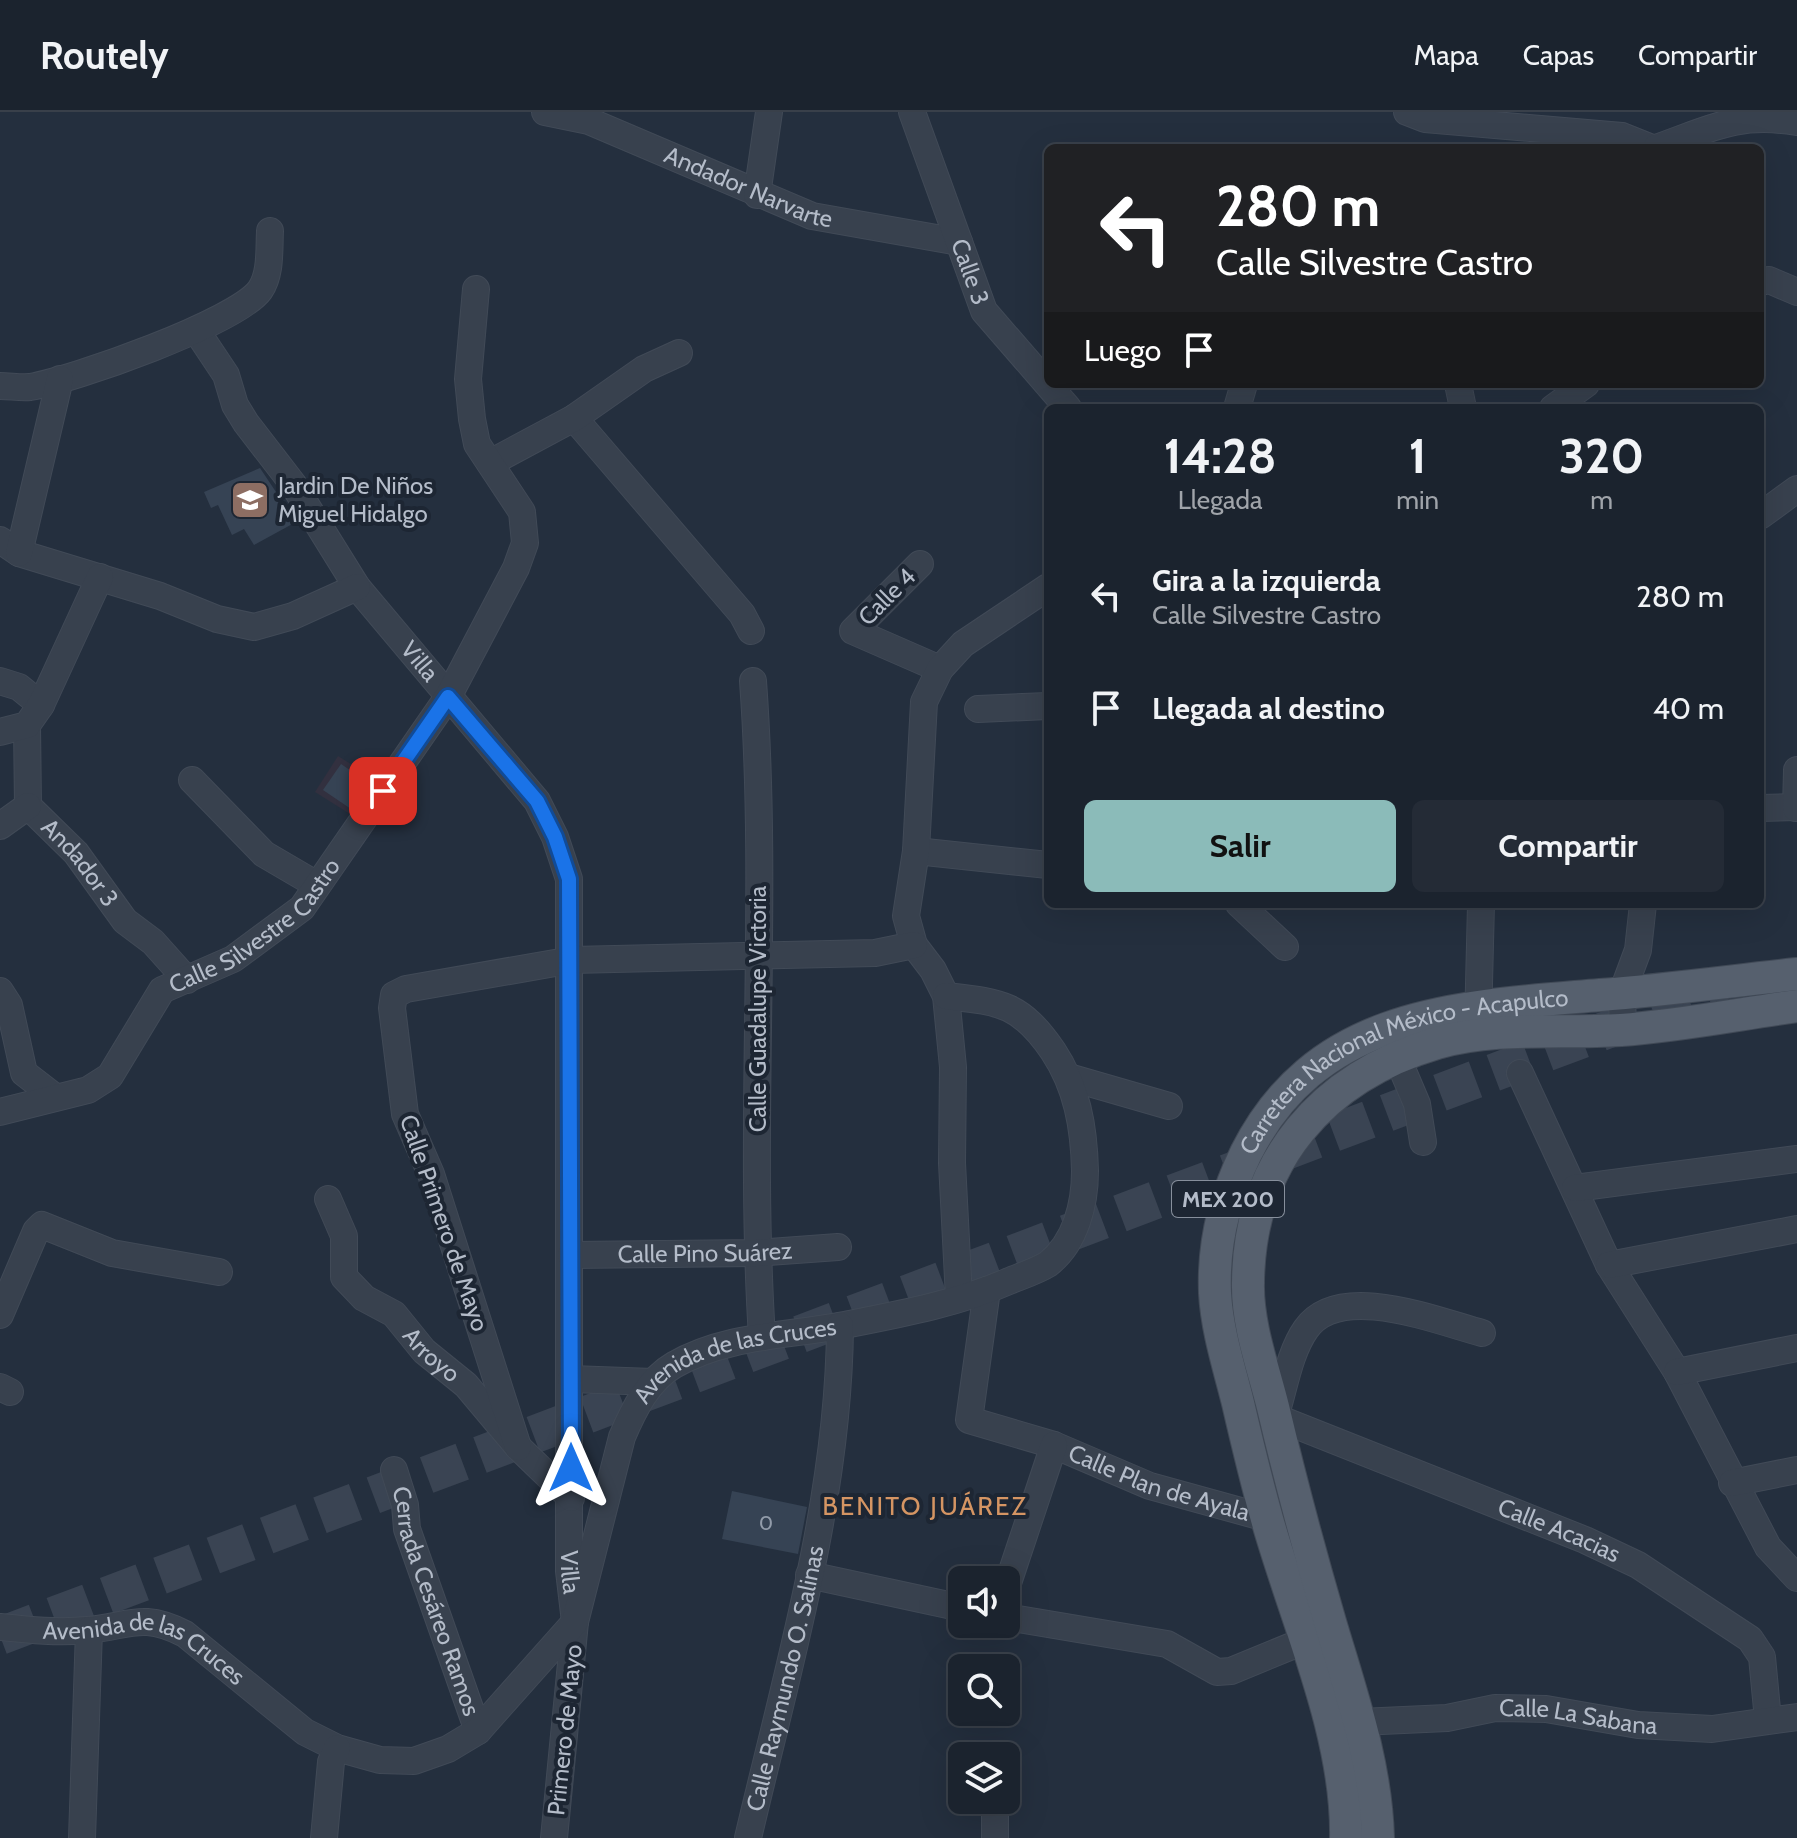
<!DOCTYPE html>
<html lang="es">
<head>
<meta charset="utf-8">
<style>
	body { margin:0; font-family:Cabin,sans-serif; background:#242b36; color:#f1f3f6; height:100vh; display:flex; flex-direction:column; font-size:30px; white-space:nowrap }
	* { box-sizing:border-box; margin:0 }
	p { font-size:26px; color:#a0a4aa }
	.icon { flex:none; width:44px; height:44px; fill:none; stroke:currentColor; stroke-width:2; stroke-linecap:round; stroke-linejoin:round }
	.map { position:relative; flex:1; overflow:hidden }
	.side { position:absolute; left:1044px; top:292px; width:720px; height:504px; display:flex; flex-direction:column; background:#1b232e; border-radius:12px; box-shadow:0 8px 32px #0002,0 0 0 2px #39404a }
	.side>* { flex:none }
	.top-card { position:absolute; left:1044px; top:32px; width:720px; height:244px; border-radius:12px; box-shadow:0 8px 32px #0002,0 0 0 2px #39404a; background:#202124; color:#fff; overflow:hidden }
	.controls { position:absolute; left:948px; top:1454px; display:grid; gap:16px }
	.controls a { display:grid; place-items:center; width:72px; height:72px; border-radius:12px; background:#1b232e; box-shadow:0 8px 32px #0002,0 0 0 2px #39404a; font-size:40px }
	.pin { position:absolute; display:grid; place-items:center; width:68px; height:68px; color:#fff; margin:-34px; border-radius:16px; box-shadow:0 4px 12px #0006 }
	.me { position:absolute; width:88px; margin:-44px; rotate:0deg; stroke-linejoin:round; filter:drop-shadow(0 0 6px #0008) }
	.turn { display:flex; align-items:center; gap:28px; height:168px; padding:0 40px; font-size:36px }
	.turn .icon { width:104px; height:104px; stroke-width:2.5 }
	.turn b { display:block; font-size:56px; line-height:68px }
	.then { display:flex; align-items:center; height:76px; padding:0 40px; background:#0003; gap:16px; font-size:30px }
	.eta { display:flex; justify-content:space-evenly; align-items:center; height:136px; text-align:center }
	.eta b { font-size:48px; font-weight:700; line-height:56px }
	.primary-button { display:flex; gap:16px; margin-top:auto; padding:16px 40px }
	.primary-button a { flex:1; height:92px; border-radius:12px; background:#8bbbb9; color:#111; font-size:32px; font-weight:700; line-height:92px; text-align:center }
	.primary-button a+a { background:#242b36; color:#f1f3f6 }
	ul { padding:0; list-style:none }
	li { display:flex; align-items:center; gap:24px; height:112px; padding:0 40px }
	li div { flex:1 }
	li b { display:block; font-size:30px }
	li em { font-style:normal }
	header { display:flex; align-items:center; gap:48px; box-sizing:border-box; height:112px; padding:0 40px; background:#1b232e; border-bottom:2px solid #39404a }
	header strong { font-size:38px }
	nav { display:flex; gap:44px; margin-inline-start:auto; font-size:28px }
	.map>svg:first-child { display:block }
</style>
</head>
<body>
<header>
<strong>Routely</strong>
<nav><a>Mapa</a><a>Capas</a><a>Compartir</a></nav>
</header>
<div class="map">
<svg width="1797" height="1726" viewBox="0 0 1797 1726">
	<rect width="100%" height="100%" fill="#242f3e"/>
	<path fill="#32303f" d="M338 644 381 671 358 707 315 680Z"/>
	<g fill="#364354">
		<path d="M260 356 296 410 254 433 244 417 232 423 218 393 211 396 204 380Z"/>
		<path d="M341 652 369 671 351 697 323 678Z"/>
		<path d="M732 1379 807 1395 798 1442 722 1427Z"/>
	</g>
	<g fill="none" stroke-linecap="round" stroke-linejoin="round">
		<path stroke="#3a4453" stroke-width="38" stroke-dasharray="38 19" stroke-linecap="butt" d="M0 1524 1723 874"/>
		<defs>
			<g id="minor">
				<path id="s1" d="M545 0 589 9 812 104 959 130"/>
				<path id="s2" d="M912 0 984 199 1068 296"/>
				<path d="M1407 0 1425 7 1622 24 1652 36"/>
				<path d="M1656 36C1710 17 1737 0 1797 10"/>
				<path d="M757 83 769 0"/>
				<path d="M1760 170 1769 168 1797 180"/>
				<path id="s3" d="M196 218 226 263 235 293 246 311 293 372 357 475 537 689 555 725 569 767V1459L575 1510 554 1726"/>
				<path d="M1458 272 1463 296"/>
				<path d="M0 274C10 274 21 276 30 275 73 268 237 210 260 178 271 162 269 139 270 119"/>
				<path d="M1237 296 1244 272"/>
				<path d="M1553 296 1586 272"/>
				<path d="M574 306 742 502 751 519"/>
				<path d="M490 351 574 306 644 257 679 241"/>
				<path d="M1760 404 1797 377"/>
				<path d="M0 428 19 441 160 484 217 507 254 515 293 504 357 475"/>
				<path d="M19 441 60 267"/>
				<path d="M920 452 853 519 940 557"/>
				<path d="M0 569 19 575 41 593"/>
				<path d="M753 569C769 788 748 1007 762 1225"/>
				<path d="M978 597 1048 594"/>
				<path id="s4" d="M27 613 28 694 76 741 125 809 153 830 187 868"/>
				<path d="M0 620 27 613 41 593 100 465"/>
				<path d="M192 668 264 742 317 773"/>
				<path d="M1760 696 1797 695"/>
				<path d="M1796 696 1797 658"/>
				<path d="M0 714 28 694"/>
				<path d="M916 739 1048 753"/>
				<path d="M1239 792 1285 835"/>
				<path d="M0 879 9 893 24 961 55 985"/>
				<path d="M1478 912 1481 792"/>
				<path d="M1623 918 1622 881 1638 838 1643 792"/>
				<path d="M1397 945 1417 992 1423 1030"/>
				<path d="M1520 961 1609 1153 1677 1260 1768 1435 1797 1466"/>
				<path d="M1072 966 1169 994"/>
				<path id="s5" d="M0 1000 88 978 110 964 162 878 233 847 302 796 448 585 516 456 525 431 522 400 477 332 472 307 468 267 476 177"/>
				<path d="M1575 1076 1797 1047"/>
				<path id="s6" d="M328 1087 344 1124V1165L364 1186 394 1202 424 1239 466 1273 518 1335 571 1386"/>
				<path id="s7" d="M571 1143 756 1141 838 1135"/>
				<path d="M1609 1153 1797 1117"/>
				<path id="s8" d="M987 1178 969 1308 1054 1333 1150 1374 1266 1406"/>
				<path d="M959 1186 952 1051 953 955 946 884 933 858 914 833 906 804 916 739 924 590 940 557 963 532 1048 475"/>
				<path d="M0 1203 36 1119 42 1113 112 1141 219 1160"/>
				<path id="s9" d="M1482 1221C1437 1209 1339 1169 1306 1217 1289 1241 1284 1278 1275 1305L1585 1428 1638 1453 1750 1527 1762 1545 1768 1608"/>
				<path d="M1677 1260 1797 1236"/>
				<path d="M571 1267 653 1270"/>
				<path d="M0 1275 10 1280"/>
				<path d="M518 1335 431 1062 405 1002 392 896 394 883 406 877 572 848 875 841 914 833"/>
				<path id="s10" d="M394 1358 405 1393 407 1417 478 1619"/>
				<path d="M1732 1371 1797 1358"/>
				<path d="M809 1463 962 1496"/>
				<path d="M1006 1477 1054 1333"/>
				<path d="M1006 1505 1167 1532 1217 1560 1231 1559 1304 1529"/>
				<path id="s11" d="M0 1515C29 1518 59 1521 88 1518 130 1514 142 1500 185 1522L305 1620 337 1636 380 1648 414 1649 448 1637 478 1619 575 1510 622 1325C633 1299 648 1268 674 1253 724 1224 784 1224 839 1214 895 1203 957 1192 1009 1169 1021 1164 1037 1159 1048 1152 1076 1130 1085 1092 1085 1059 1084 1015 1077 975 1053 939 1020 891 1000 890 946 884"/>
				<path id="s12" d="M1360 1610 1447 1606 1495 1596 1546 1597 1638 1613 1712 1617 1797 1605"/>
				<path d="M995 1702V1726"/>
				<path d="M82 1726 89 1518"/>
				<path d="M324 1726 331 1650 337 1636"/>
				<path id="s13" d="M748 1726C787 1559 839 1386 840 1214"/>
			</g>
			<g id="major">
				<path id="s14" d="M1346 1726C1348 1621 1295 1507 1267 1407 1256 1368 1247 1330 1238 1291 1229 1255 1217 1218 1215 1181 1213 1133 1225 1084 1246 1041 1318 898 1460 895 1600 883 1666 878 1731 869 1797 862"/>
				<path d="M1378 1726C1376 1651 1351 1581 1330 1510 1309 1438 1290 1367 1273 1295 1263 1255 1247 1212 1248 1171 1249 1048 1323 965 1437 931 1496 914 1560 922 1621 918 1679 914 1739 902 1797 894"/>
			</g>
		</defs>
		<use href="#minor" stroke="#414a57" stroke-width="28"/>
		<use href="#major" stroke="#414a57" stroke-width="34"/>
		<use href="#minor" stroke="#38414e" stroke-width="26"/>
		<use href="#major" stroke="#56606e" stroke-width="32"/>
	</g>
	<g fill="none" stroke-linecap="round" stroke-linejoin="round">
		<defs>
			<path id="route" d="M383 679 448 585 537 689 555 725 569 767 571 1356"/>
		</defs>
		<use href="#route" stroke="#114b97" stroke-width="20"/>
		<use href="#route" stroke="#1a73e8" stroke-width="14"/>
	</g>
	<defs>
		<symbol id="school-square" viewBox="-11 -11 22 22"><rect x="-9" y="-9" width="18" height="18" rx="4" fill="#8d6e63" stroke="#1d2633"/><path d="M0-5L7-2L0 1L-7-2ZM-4 1L0 2.5L4 1V4Q0 6-4 4Z" fill="#fff"/></symbol>
	</defs>
	<g fill-rule="evenodd">
		<use href="#school-square" x="228" y="366" width="44" height="44"/>
	</g>
	<g text-anchor="middle" stroke-width="8" stroke-linejoin="round" paint-order="stroke">
		<g font-size="20" fill="#929caa">
			<text x="766" y="1418">0</text>
		</g>
		<rect fill="#1d2633" stroke="#878f9c" stroke-width="2" x="1172" y="1069" width="112" height="36" rx="6"/>
		<g font-size="22" font-weight="bold" fill="#b4bcc9">
			<text x="1228" y="1095">MEX 200</text>
		</g>
		<g font-size="24" fill="#b4bcc9" stroke="#1d2633">
			<text dy="8" stroke="none"><textPath href="#s1" startOffset="218">Andador Narvarte</textPath></text>
			<text dy="8" stroke="none"><textPath href="#s2" startOffset="170">Calle 3</textPath></text>
			<text transform="translate(887 485) rotate(-45)" y="8">Calle 4</text>
			<text dy="8" stroke="none"><textPath href="#s3" startOffset="402">Villa</textPath></text>
			<text dy="8" stroke="none"><textPath href="#s4" startOffset="158">Andador 3</textPath></text>
			<text dy="8" stroke="none"><textPath href="#s5" startOffset="332">Calle Silvestre Castro</textPath></text>
			<text transform="translate(758 897) rotate(-90)" y="8">Calle Guadalupe Victoria</text>
			<text dy="8" stroke="none"><textPath href="#s14" startOffset="896">Carretera Nacional México - Acapulco</textPath></text>
			<text transform="translate(444 1111) rotate(71)" y="8">Calle Primero de Mayo</text>
			<text dy="8" stroke="none"><textPath href="#s7" startOffset="134">Calle Pino Suárez</textPath></text>
			<text dy="8" stroke="none"><textPath href="#s6" startOffset="200">Arroyo</textPath></text>
			<text dy="8" stroke="none"><textPath href="#s11" startOffset="1014">Avenida de las Cruces</textPath></text>
			<text dy="8" stroke="none"><textPath href="#s8" startOffset="332">Calle Plan de Ayala</textPath></text>
			<text dy="8" stroke="none"><textPath href="#s9" startOffset="586">Calle Acacias</textPath></text>
			<text dy="8" stroke="none"><textPath href="#s3" startOffset="1362">Villa</textPath></text>
			<text dy="8" stroke="none"><textPath href="#s10" startOffset="138">Cerrada Cesáreo Ramos</textPath></text>
			<text dy="8" stroke="none"><textPath href="#s11" startOffset="152">Avenida de las Cruces</textPath></text>
			<text dy="8" stroke="none"><textPath href="#s13" startOffset="164">Calle Raymundo O. Salinas</textPath></text>
			<text dy="8" stroke="none"><textPath href="#s12" startOffset="220">Calle La Sabana</textPath></text>
			<text transform="translate(565 1618) rotate(-84)" y="8">Primero de Mayo</text>
		</g>
		<g font-size="24" fill="#b4bcc9" stroke="#1d2633" text-anchor="start">
			<text x="278" y="382">Jardin De Niños<tspan x="278" dy="28">Miguel Hidalgo</tspan></text>
		</g>
		<g font-size="26" letter-spacing="2" fill="#d59563" stroke="#1d2633">
			<text x="925" y="1403">BENITO JUÁREZ</text>
		</g>
	</g>
</svg>
<div class="controls">
<a><svg class="icon" aria-label="sound" viewBox="0 0 24 24"><path d="M4 9h4l5-4v14l-5-4H4zM17 9q2 3 0 6"/></svg></a>
<a><svg class="icon" aria-label="search" viewBox="0 0 24 24"><circle cx="10" cy="10" r="6"/><path d="M15 15l6 6"/></svg></a>
<a><svg class="icon" aria-label="layers" viewBox="0 0 24 24"><path d="M12 4l9 5-9 5-9-5zM3 14l9 5 9-5"/></svg></a>
</div>
<div class="pin" style="left:383px;top:679px;background:#d93025"><svg class="icon" aria-label="arrive" viewBox="0 0 24 24"><path d="M6 21V4h12l-3 4 3 4H6"/></svg></div>
<svg class="me" style="left:571px;top:1356px" viewBox="-20 -20 40 40"><path d="M0-17L14 15 0 8-14 15z" fill="#1a73e8" stroke="#fff" stroke-width="4"/></svg>
<div class="top-card">
<div class="turn"><svg class="icon" aria-label="left" viewBox="0 0 24 24"><path d="M17 20v-9H6M10 6l-5 5 5 5"/></svg><div><b>280 m</b>Calle Silvestre Castro</div></div>
<div class="then">Luego<svg class="icon" aria-label="arrive" viewBox="0 0 24 24"><path d="M6 21V4h12l-3 4 3 4H6"/></svg></div>
</div>
<section class="side">
<div class="eta">
<div><b>14:28</b><p>Llegada</p></div>
<div><b>1</b><p>min</p></div>
<div><b>320</b><p>m</p></div>
</div>
<ul>
<li><svg class="icon" aria-label="left" viewBox="0 0 24 24"><path d="M17 20v-9H6M10 6l-5 5 5 5"/></svg><div><b>Gira a la izquierda</b><p>Calle Silvestre Castro</p></div><em>280 m</em></li>
<li><svg class="icon" aria-label="arrive" viewBox="0 0 24 24"><path d="M6 21V4h12l-3 4 3 4H6"/></svg><div><b>Llegada al destino</b></div><em>40 m</em></li>
</ul>
<div class="primary-button"><a>Salir</a><a>Compartir</a></div>
</section>
</div>
</body>
</html>
